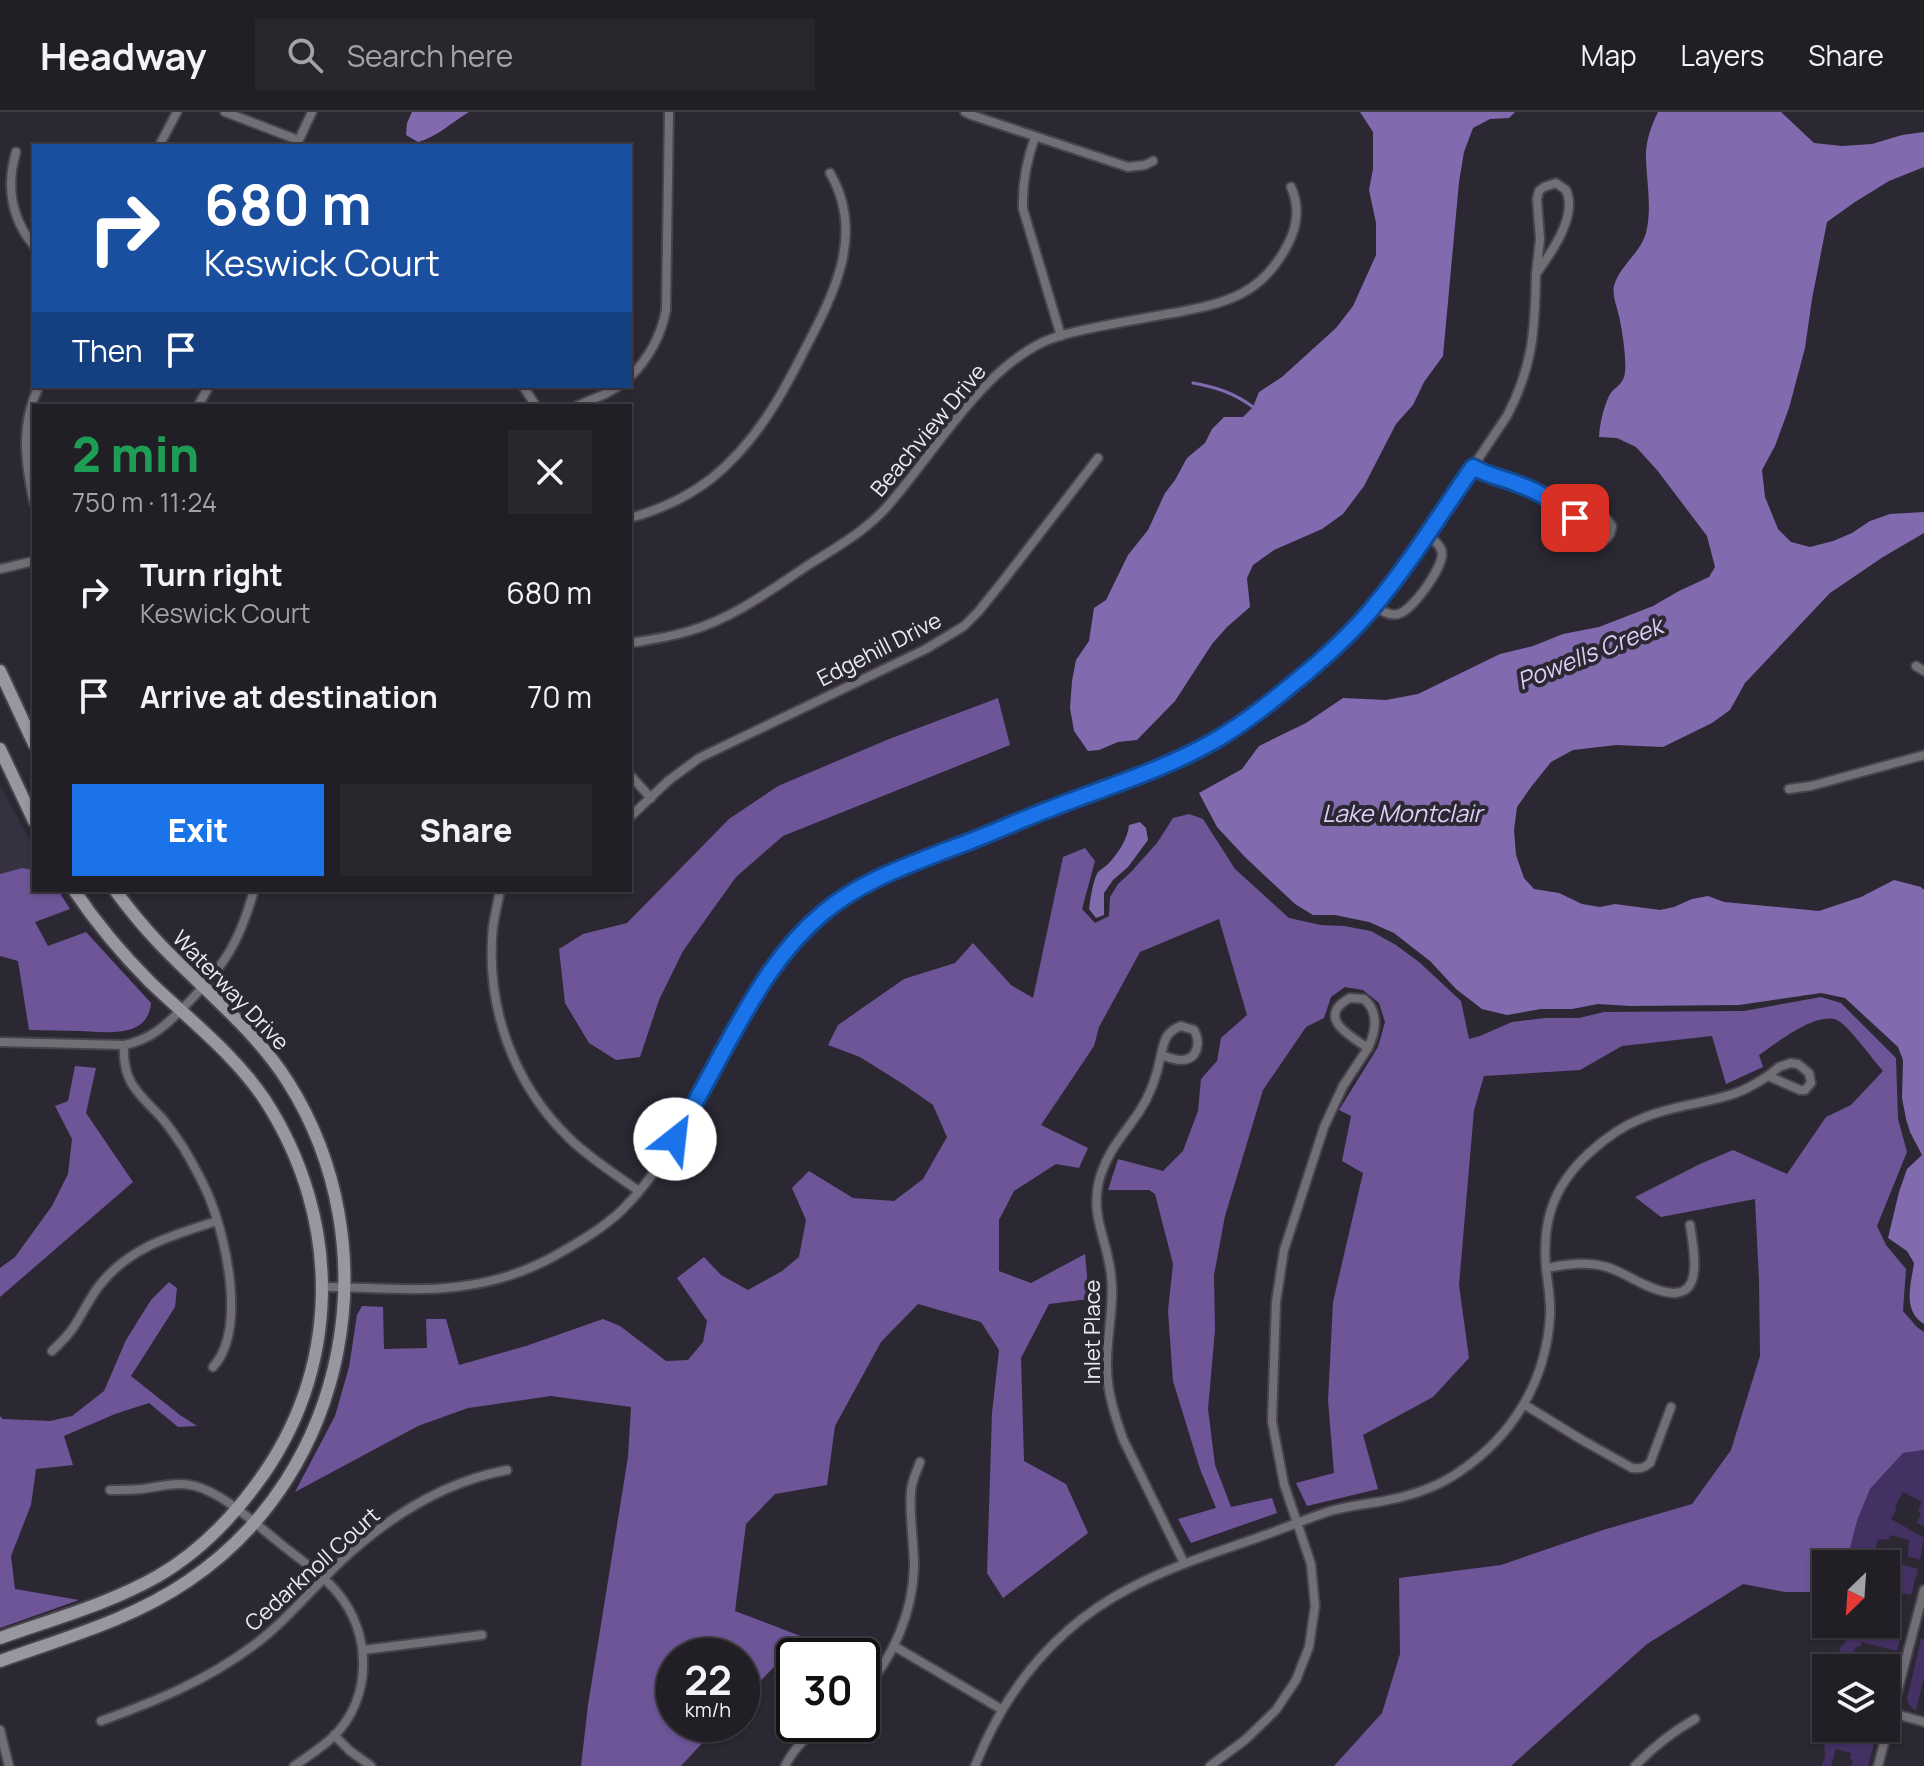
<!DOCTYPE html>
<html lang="en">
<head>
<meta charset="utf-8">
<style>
	body { margin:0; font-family:Manrope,sans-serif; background:#29272e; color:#f1f3f6; height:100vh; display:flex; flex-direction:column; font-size:30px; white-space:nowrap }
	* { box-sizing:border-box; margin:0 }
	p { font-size:26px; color:#a2a2a7 }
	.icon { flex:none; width:44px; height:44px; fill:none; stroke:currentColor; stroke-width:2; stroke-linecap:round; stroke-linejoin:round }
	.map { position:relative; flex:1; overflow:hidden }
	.panel { position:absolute; left:32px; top:292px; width:600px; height:488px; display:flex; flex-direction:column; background:#211e26; border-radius:0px; box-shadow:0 2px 6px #0004,0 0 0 2px #3e3c43 }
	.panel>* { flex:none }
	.guide { position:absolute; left:32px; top:32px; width:600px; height:244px; border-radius:0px; box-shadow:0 2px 6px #0004,0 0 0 2px #3e3c43; background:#1a4fa0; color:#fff; overflow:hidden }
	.needle { width:52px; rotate:205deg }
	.tools { position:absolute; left:1812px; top:1438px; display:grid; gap:16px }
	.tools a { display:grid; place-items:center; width:88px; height:88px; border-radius:0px; background:#211e26; box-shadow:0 2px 6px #0004,0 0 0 2px #3e3c43; font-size:40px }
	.speed { position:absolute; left:656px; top:1526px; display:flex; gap:16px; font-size:40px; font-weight:700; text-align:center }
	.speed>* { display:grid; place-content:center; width:104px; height:104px; border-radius:50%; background:#211e26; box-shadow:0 2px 6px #0004,0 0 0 2px #3e3c43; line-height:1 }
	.speed small { font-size:20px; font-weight:400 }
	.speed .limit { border:4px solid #111; border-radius:12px; background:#fff; color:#111 }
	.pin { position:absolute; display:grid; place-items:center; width:68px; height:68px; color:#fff; margin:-34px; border-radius:16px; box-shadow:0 4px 12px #0006 }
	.me { position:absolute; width:88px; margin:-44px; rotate:29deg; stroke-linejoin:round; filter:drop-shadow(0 0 6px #0008) }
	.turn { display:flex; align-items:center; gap:28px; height:168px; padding:0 40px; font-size:36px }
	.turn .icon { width:104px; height:104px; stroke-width:2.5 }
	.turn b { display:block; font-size:56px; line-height:68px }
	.then { display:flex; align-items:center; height:76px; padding:0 40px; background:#0003; gap:16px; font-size:30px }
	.round { display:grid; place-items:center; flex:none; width:84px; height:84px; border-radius:0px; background:#29272e }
	.summary { display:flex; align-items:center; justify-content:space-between; height:136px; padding:0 40px }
	h1 { font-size:48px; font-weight:800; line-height:60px; color:#1e9e55 }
	.action { display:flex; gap:16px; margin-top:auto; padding:16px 40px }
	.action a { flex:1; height:92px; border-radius:0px; background:#1a73e8; color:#fff; font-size:32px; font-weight:800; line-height:92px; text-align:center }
	.action a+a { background:#29272e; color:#f1f3f6 }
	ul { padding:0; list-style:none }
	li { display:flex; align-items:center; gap:24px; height:104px; padding:0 40px }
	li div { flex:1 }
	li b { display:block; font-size:30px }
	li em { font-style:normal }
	header { display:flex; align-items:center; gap:48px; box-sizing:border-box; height:112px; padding:0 40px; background:#211e26; border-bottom:2px solid #3e3c43 }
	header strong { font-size:38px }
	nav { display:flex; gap:44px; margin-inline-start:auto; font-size:28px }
	.search { width:560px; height:72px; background:#29272e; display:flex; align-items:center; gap:20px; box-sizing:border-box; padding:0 28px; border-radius:0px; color:#a2a2a7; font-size:30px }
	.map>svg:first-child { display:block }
</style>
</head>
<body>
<header>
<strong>Headway</strong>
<div class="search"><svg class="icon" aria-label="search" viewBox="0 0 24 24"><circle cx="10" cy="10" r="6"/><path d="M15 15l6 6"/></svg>Search here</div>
<nav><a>Map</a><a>Layers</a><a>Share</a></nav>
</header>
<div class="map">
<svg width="1924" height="1654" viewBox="0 0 1924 1654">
	<rect width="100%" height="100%" fill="#2c2833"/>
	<path fill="#363141" d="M0 674 34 736V758L22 756 0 762Z"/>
	<g fill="#443164">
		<path d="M1924 1338V1414L1917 1411 1921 1402 1918 1399 1922 1390 1903 1380 1895 1394 1897 1396 1891 1407 1924 1426 1920 1448 1908 1444 1909 1428 1890 1423 1888 1428 1882 1427 1877 1429C1876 1436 1874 1443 1881 1446L1882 1451H1884L1885 1448 1918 1457 1911 1483 1896 1480V1478L1900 1477V1462L1886 1458V1452H1846L1857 1409 1870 1377 1903 1341Z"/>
		<path d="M1831 1512H1865L1864 1519 1900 1527 1897 1539 1862 1530 1861 1534 1856 1535 1852 1543 1854 1547 1858 1545 1856 1555 1858 1556H1840L1847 1551 1839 1537 1849 1526H1852L1830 1516Z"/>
		<path d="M1921 1527H1924V1565L1916 1599 1909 1593 1907 1587Z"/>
		<path d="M1829 1616 1838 1617 1836 1627 1855 1632 1861 1616 1877 1620 1868 1654H1851L1853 1649 1850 1646 1851 1641 1836 1637 1831 1654H1822L1825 1644 1824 1627Z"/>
	</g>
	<g fill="#6d5597">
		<path d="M998 586 1010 633 783 724 736 765 683 839 659 888 640 945 616 948 589 931 565 891 559 837 583 822 627 811 729 707 778 674 889 627Z"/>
		<path d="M1189 702 1203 707 1235 757 1289 806 1321 813 1344 814 1371 819 1396 833 1419 850 1461 889 1469 927 1480 924 1512 910 1545 906H1579L1604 900 1744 899 1821 885 1841 891 1896 946 1898 1007 1907 1040 1877 1114 1886 1133 1906 1157 1903 1199 1917 1215 1924 1220V1338L1903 1341 1870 1377 1857 1409 1846 1452H1826V1480H1785L1743 1472 1647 1532 1511 1654H1334L1382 1601 1400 1542 1399 1466 1501 1453 1603 1418 1692 1392 1731 1338 1760 1244 1759 1168 1755 1087 1661 1105 1635 1085 1700 1052 1733 1038 1787 1062 1826 1005 1851 993 1883 959C1874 949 1847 912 1837 908 1816 899 1775 932 1759 943L1763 955 1726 972 1712 924 1622 934 1580 958 1484 964 1474 998 1459 1173 1469 1246 1433 1285 1363 1323 1378 1377 1307 1394 1296 1371 1334 1361 1328 1288 1333 1190 1363 1061 1342 1049 1351 1004 1339 998 1378 935 1385 910 1379 891 1363 878 1345 875 1331 885 1324 906 1306 915 1263 978 1225 1104 1214 1163 1215 1218 1208 1297 1215 1353 1231 1395 1272 1386 1277 1401 1191 1431 1178 1407 1216 1396 1200 1357 1173 1269 1168 1199 1173 1152 1155 1082 1149 1078H1108L1118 1047 1163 1059 1183 1039 1198 999 1201 967 1217 949 1221 926 1247 903 1219 807 1140 840 1099 915 1094 934 1041 1013 1088 1036 1079 1056 1056 1052 1014 1079 999 1108V1159L1031 1171 1085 1142 1089 1187 1049 1192 1021 1246 1024 1349 1066 1372 1088 1421 1003 1486 987 1461 992 1301 999 1238 981 1210 918 1192 881 1230 835 1314 827 1373 775 1382 746 1412 735 1499 803 1525 742 1588V1544H674V1612H720L681 1654H581L588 1593 628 1345 631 1295 551 1284 468 1296 418 1314 295 1380 335 1304 349 1255 357 1203 362 1194 383 1195 384 1237 427 1236 426 1207H446L459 1253 526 1234 603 1207 620 1214 666 1249 688 1248 703 1230 707 1209 677 1166 704 1145 721 1163 748 1178 782 1159 799 1145 806 1108 792 1076 809 1059 853 1086 894 1089 923 1067 947 1025 933 993 903 972 860 945 828 933 838 913 904 867 955 851 973 831 1011 873 1033 886 1063 745 1085 736 1095 749 1082 797 1095 811 1109 804 1110 785 1118 772 1131 760 1157 731 1173 706Z"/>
		<path d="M22 756 34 758V778H58L70 797 35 810 48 834 86 820 151 891C148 927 106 920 79 919 63 919 46 918 29 918L18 849 0 844V762Z"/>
		<path d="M75 954 96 956 86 1001 133 1070 0 1185V1156L15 1145 52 1094 68 1062 72 1027 55 994 68 989Z"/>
		<path d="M169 1170 177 1176 175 1195 131 1264 180 1303 197 1314 178 1315 149 1291 115 1302 64 1324 73 1353 36 1357 31 1393 11 1444 15 1477 79 1488 0 1516V1304L3 1307 50 1309 72 1304 104 1279 126 1228 151 1188Z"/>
	</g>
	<g fill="#826aae">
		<path d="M412 0H469C452 10 437 25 418 30L406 23 407 11Z"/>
		<path d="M1360 0H1515L1509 6 1490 7 1473 16 1464 40 1459 70 1443 244 1424 270 1413 293 1396 312 1364 374 1343 402 1322 417 1274 438 1253 453 1247 466 1250 495 1227 515 1212 532 1175 589 1137 628 1118 630 1099 638 1088 639 1074 619 1070 596 1072 569 1076 548 1089 529 1094 496 1106 488 1128 443 1148 418 1165 381 1175 368 1187 346 1205 331 1212 317 1224 305H1243L1253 295 1259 280 1282 265 1336 216 1353 194 1376 143V111L1369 78 1373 57V20Z"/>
		<path d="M1658 0H1781L1814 31 1842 34 1872 32 1902 23 1924 20V55L1889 69 1855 90 1827 110 1812 187 1805 236 1789 296 1775 334 1762 358 1765 385 1778 417 1791 430 1810 435 1833 429 1852 421 1870 409 1890 402 1924 400V421L1883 445 1830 481 1745 571 1730 598 1712 611 1663 635 1616 633 1573 638 1551 650 1531 675 1517 695 1514 718 1516 743 1524 766 1534 777 1559 781 1582 792 1600 795 1615 792 1660 798 1674 795 1692 787 1708 784 1724 790 1819 799 1861 785 1894 768 1921 775 1924 778V1212C1902 1199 1911 1172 1914 1151L1907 1139 1888 1126 1899 1080 1907 1057 1922 1043 1910 1020 1906 1007 1902 986 1903 948 1898 935 1845 886 1821 881 1739 893 1631 894 1598 892 1572 897H1541L1507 903 1482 897 1456 877 1430 849 1394 821 1369 810 1335 803H1313L1295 792 1245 745 1217 715 1199 681 1242 657 1259 634 1306 611 1343 586 1386 588 1418 582 1500 542 1533 534 1563 522 1599 515 1653 494 1679 479 1709 465 1715 455 1707 424 1657 358 1636 335 1617 326 1599 325C1600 311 1603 297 1609 284 1612 277 1622 273 1624 265 1628 253 1622 217 1619 204 1617 195 1612 183 1614 174 1619 154 1640 142 1646 121 1652 97 1647 72 1646 48 1645 31 1651 14 1658 0Z"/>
		<path d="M1140 710 1146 716 1148 728 1128 755 1113 768 1104 781V803L1096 806 1089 797C1090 788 1093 768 1098 760 1101 757 1105 755 1108 752 1118 742 1128 726 1129 713Z"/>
	</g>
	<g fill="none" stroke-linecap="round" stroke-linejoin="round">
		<path stroke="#826aae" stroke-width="3" d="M1193 271C1216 275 1234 281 1253 295"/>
		<defs>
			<g id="minor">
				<path d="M225 0 298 28"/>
				<path d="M965 0 971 3 1128 55 1145 53 1153 49"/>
				<path d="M1035 25C1026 50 1022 71 1023 97L1061 224"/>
				<path d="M159 34 177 0"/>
				<path d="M296 34 312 0"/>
				<path d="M16 40C6 74 11 106 34 134"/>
				<path d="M1556 71 1566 78C1578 104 1551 141 1536 162L1540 127 1537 87 1539 79 1544 75Z"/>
				<path d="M630 265C649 246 661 224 666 198L669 0"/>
				<path d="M523 274 536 294"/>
				<path d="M198 294 209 274"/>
				<path d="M577 294 605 282 619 274"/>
				<path d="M1473 355C1488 364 1504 366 1520 373 1541 381 1558 392 1575 406 1584 398 1595 403 1605 405L1612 414C1609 443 1570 430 1575 406"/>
				<path d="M34 391C25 350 20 313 39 274"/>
				<path d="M630 406C659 398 688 385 712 366 754 332 780 287 804 239 833 183 866 123 830 61"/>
				<path d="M0 457 34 449"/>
				<path d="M1375 494C1382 499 1389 504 1398 502 1412 499 1442 457 1442 442 1442 433 1433 428 1427 423"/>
				<path d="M630 531C650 528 670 525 689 519 734 506 772 477 810 452 840 433 869 417 891 390 936 338 978 264 1039 232 1057 223 1078 219 1097 215 1123 210 1149 205 1174 201 1226 191 1262 183 1288 132 1298 113 1300 95 1291 75"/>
				<path d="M1916 554 1924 559"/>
				<path d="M630 663 651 686"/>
				<path d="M1789 677 1811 674 1924 643"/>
				<path d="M630 705 668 669 699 646 926 537 964 514 978 500 1003 469 1098 346"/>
				<path d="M500 778C498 790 495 802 493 814 485 894 513 972 570 1027 591 1047 616 1063 639 1079"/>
				<path d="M1350 886 1364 887C1379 900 1376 919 1368 936 1350 924 1315 905 1350 886Z"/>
				<path d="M1181 914 1194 918C1201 930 1198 948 1181 948 1175 948 1167 945 1161 943 1164 929 1166 919 1181 914Z"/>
				<path d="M0 930 124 933C151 928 166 913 185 894 224 854 239 832 254 778"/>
				<path d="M124 933C122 970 138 981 161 1005 169 1014 176 1025 183 1035 193 1052 204 1071 211 1090 227 1131 246 1219 213 1255"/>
				<path d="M1161 943C1157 964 1151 982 1139 1000 1125 1021 1109 1037 1101 1062 1088 1102 1107 1125 1111 1163 1115 1194 1106 1224 1107 1255 1107 1280 1115 1304 1123 1327L1184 1451"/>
				<path d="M1791 951 1798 952 1809 961 1811 971 1805 978H1800L1768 964 1779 955Z"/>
				<path d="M1546 1156C1565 1153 1584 1149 1603 1154 1617 1157 1630 1166 1643 1172 1703 1200 1697 1157 1690 1113"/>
				<path d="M323 1175C367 1175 412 1180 455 1175 491 1171 527 1160 558 1142 581 1129 603 1116 622 1098 668 1053 695 990 726 934 756 879 787 825 840 788 874 763 913 751 953 736 969 730 986 721 1002 714 1053 694 1105 677 1155 656 1216 631 1262 598 1312 556 1334 537 1355 518 1373 496 1423 436 1463 368 1507 304 1533 254 1535 218 1536 162"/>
				<path d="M52 1239C59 1232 67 1225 73 1216 82 1203 89 1187 99 1174 129 1135 173 1123 217 1109"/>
				<path d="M1525 1293 1582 1328 1632 1356C1640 1357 1644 1356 1650 1351L1671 1295"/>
				<path d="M110 1378C121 1378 131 1378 141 1377 160 1375 176 1369 195 1374 224 1382 253 1410 276 1428 296 1445 320 1460 337 1480 372 1522 373 1585 333 1625 321 1636 307 1645 294 1654"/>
				<path d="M894 1534 1001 1597"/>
				<path d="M363 1538 482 1523"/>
				<path d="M862 1579C893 1548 913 1499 914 1455 914 1430 909 1404 911 1380 911 1370 917 1359 920 1350"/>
				<path d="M1892 1601 1924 1610"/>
				<path d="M101 1609C156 1589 206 1569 254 1533 290 1506 317 1470 351 1440 395 1401 448 1369 507 1358"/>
				<path d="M0 1618 9 1654"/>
				<path d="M334 1623 350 1639 371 1654"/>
				<path d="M785 1654C794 1636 807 1624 823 1612"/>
				<path d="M975 1654C1006 1576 1055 1515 1130 1476 1168 1456 1208 1443 1248 1429 1275 1420 1301 1409 1327 1400 1349 1393 1371 1392 1393 1387 1416 1382 1439 1374 1459 1360 1513 1324 1546 1269 1550 1204 1551 1188 1548 1173 1546 1156 1542 1109 1553 1075 1588 1042 1604 1027 1622 1014 1643 1006 1672 993 1706 992 1736 981 1748 977 1758 970 1768 964"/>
				<path d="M1210 1654 1245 1628 1276 1598 1296 1568 1309 1535 1315 1494 1311 1452 1284 1372 1272 1309 1276 1190 1284 1138 1324 1015 1343 974 1368 936"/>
				<path d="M1635 1654C1654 1634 1672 1620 1695 1607"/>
				<path d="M1878 1654 1924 1478"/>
			</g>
			<g id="secondary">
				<path d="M0 559 34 632"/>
				<path d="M0 637 34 709"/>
				<path d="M0 1526C53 1507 109 1492 158 1464 196 1442 229 1409 255 1374 342 1259 343 1109 265 988 235 943 190 908 151 871 123 843 96 811 74 778"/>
				<path d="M0 1549C64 1526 131 1508 188 1469 350 1360 391 1133 288 970 253 915 201 876 157 829 142 813 128 796 115 778"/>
			</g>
		</defs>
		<use href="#minor" stroke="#47434e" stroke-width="12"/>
		<use href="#secondary" stroke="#47434e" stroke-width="16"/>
		<use href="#minor" stroke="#716f75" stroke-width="8"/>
		<use href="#secondary" stroke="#98969f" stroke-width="12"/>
	</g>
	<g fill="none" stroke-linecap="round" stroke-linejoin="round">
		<defs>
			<path id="route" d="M675 1027C693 995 710 963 727 932 754 883 780 837 823 801 861 769 906 754 952 736 984 725 1015 710 1047 698 1102 676 1162 659 1214 629 1247 610 1277 585 1306 561 1331 540 1355 518 1375 493 1411 450 1441 401 1473 355 1488 364 1504 366 1520 373 1541 380 1558 392 1575 406"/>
		</defs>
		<use href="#route" stroke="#114b97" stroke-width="20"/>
		<use href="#route" stroke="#1a73e8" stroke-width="14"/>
	</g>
	<g text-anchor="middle" stroke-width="8" stroke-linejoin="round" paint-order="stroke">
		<g font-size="22" fill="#edebf2" stroke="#2c2833">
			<text transform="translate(928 318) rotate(-50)" y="8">Beachview Drive</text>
			<text transform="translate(879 537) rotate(-27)" y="8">Edgehill Drive</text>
			<text transform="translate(231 878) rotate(46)" y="8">Waterway Drive</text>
			<text transform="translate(1092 1220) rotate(-90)" y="8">Inlet Place</text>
			<text transform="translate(312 1457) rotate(-42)" y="8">Cedarknoll Court</text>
		</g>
		<g font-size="24" font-style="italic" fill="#dbcff6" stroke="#2c2833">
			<text transform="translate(1590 542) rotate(-22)" y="8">Powells Creek</text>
			<text x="1402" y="710">Lake Montclair</text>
		</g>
	</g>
</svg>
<div class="tools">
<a><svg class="needle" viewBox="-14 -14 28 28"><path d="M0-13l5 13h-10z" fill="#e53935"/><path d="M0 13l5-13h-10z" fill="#a2a2a7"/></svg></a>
<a><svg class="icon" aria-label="layers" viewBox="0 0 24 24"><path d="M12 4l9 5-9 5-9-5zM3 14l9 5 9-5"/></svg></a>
</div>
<div class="speed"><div>22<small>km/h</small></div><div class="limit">30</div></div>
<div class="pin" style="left:1575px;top:406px;background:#d93025"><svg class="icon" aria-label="arrive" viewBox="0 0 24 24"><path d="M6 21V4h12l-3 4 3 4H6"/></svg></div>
<svg class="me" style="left:675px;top:1027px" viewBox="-20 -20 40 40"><circle r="19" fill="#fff"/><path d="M0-13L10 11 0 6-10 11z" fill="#1a73e8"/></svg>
<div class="guide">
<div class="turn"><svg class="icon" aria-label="right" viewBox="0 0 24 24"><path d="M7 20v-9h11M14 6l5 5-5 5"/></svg><div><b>680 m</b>Keswick Court</div></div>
<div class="then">Then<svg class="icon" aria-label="arrive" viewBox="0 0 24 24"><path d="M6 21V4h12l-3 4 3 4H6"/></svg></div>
</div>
<section class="panel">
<div class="summary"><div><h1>2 min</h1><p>750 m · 11:24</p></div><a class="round"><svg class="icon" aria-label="close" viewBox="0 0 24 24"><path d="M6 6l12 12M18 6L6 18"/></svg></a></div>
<ul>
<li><svg class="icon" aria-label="right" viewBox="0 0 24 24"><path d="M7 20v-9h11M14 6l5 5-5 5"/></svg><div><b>Turn right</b><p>Keswick Court</p></div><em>680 m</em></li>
<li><svg class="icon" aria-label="arrive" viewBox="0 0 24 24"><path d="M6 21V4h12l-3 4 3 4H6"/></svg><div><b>Arrive at destination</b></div><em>70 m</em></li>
</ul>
<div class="action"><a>Exit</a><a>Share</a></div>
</section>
</div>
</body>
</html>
